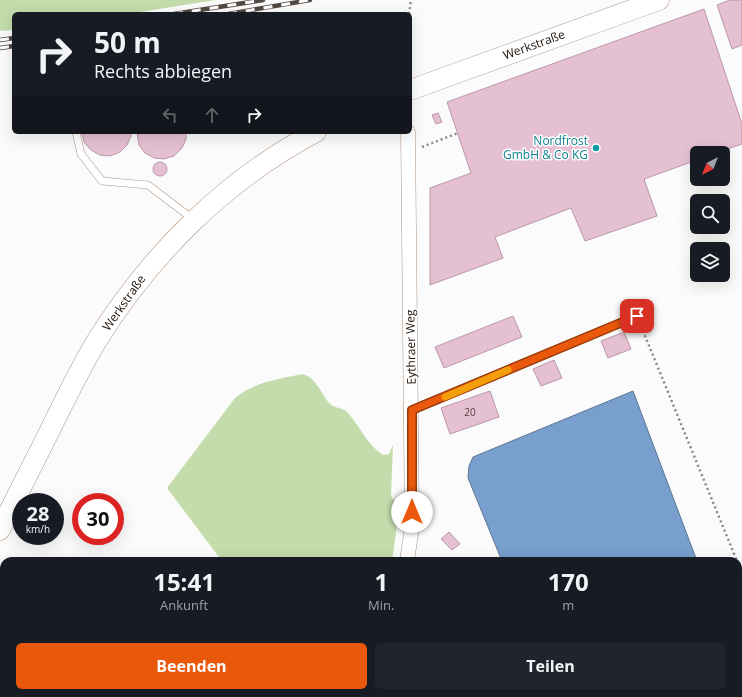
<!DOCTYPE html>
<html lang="de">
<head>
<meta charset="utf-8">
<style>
	body { margin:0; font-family:"Open Sans",sans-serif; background:#20242c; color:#f1f3f6; height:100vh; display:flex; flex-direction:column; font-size:15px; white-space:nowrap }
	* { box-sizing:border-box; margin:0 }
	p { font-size:13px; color:#9ea1a6 }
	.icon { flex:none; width:22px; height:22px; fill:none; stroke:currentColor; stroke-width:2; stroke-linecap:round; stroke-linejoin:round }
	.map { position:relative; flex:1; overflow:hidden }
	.side { position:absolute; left:0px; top:557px; width:742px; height:140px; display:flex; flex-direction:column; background:#171b24; border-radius:12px 12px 0 0; box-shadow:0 4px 16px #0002 }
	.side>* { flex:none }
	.top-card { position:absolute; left:12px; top:12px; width:400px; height:122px; border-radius:6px; box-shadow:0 4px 16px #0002; background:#171b24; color:#f1f3f6; overflow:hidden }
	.needle { width:26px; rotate:222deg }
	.fabs { position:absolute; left:690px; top:146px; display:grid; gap:8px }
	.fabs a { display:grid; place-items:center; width:40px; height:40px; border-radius:6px; background:#171b24; box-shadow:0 4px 16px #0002; font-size:20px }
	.speed { position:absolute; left:12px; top:493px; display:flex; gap:8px; font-size:20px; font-weight:700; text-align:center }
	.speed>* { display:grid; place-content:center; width:52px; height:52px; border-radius:50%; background:#171b24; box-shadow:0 4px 16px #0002; line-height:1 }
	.speed small { font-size:10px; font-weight:400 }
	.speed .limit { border:6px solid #d22; background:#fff; color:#111 }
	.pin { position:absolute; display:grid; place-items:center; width:34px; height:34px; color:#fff; margin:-17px; border-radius:8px; box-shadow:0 2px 6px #0006 }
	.me { position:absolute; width:44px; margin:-22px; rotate:0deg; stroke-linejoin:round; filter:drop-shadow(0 0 3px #0008) }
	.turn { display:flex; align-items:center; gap:14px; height:84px; padding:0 16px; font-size:18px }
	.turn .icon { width:52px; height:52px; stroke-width:2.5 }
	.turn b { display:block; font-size:28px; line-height:34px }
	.lanes { display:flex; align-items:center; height:38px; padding:0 16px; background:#0003; justify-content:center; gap:20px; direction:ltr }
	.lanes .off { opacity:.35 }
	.eta { display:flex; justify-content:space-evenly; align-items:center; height:68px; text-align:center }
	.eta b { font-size:24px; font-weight:700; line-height:28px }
	.action { display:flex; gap:8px; margin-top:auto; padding:8px 16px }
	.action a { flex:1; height:46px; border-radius:6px; background:#ea580c; color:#fff; font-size:16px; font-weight:700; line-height:46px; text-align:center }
	.action a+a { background:#20242c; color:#f1f3f6 }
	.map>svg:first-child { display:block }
</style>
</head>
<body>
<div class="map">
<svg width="742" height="697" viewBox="0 0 742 697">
	<rect width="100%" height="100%" fill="#fbfbfb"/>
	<g fill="#c4dcac">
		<path d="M0 0H216L127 14H14V30L0 31Z"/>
		<path d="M303 374C316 378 321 393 329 403 335 409 343 407 348 413 360 426 367 445 383 455L389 454 393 445 391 496 398 506V518L392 561H222L167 488 235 398C255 382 278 379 303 374Z"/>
		<path d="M738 648 742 657V697H578L588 693H738Z"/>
		<path d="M89 693H162L167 697H95Z"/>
		<path d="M185 693H356L355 697H190Z"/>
	</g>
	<path fill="#789fcd" stroke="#5d7592" d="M633 391 697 561H502L468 478 469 466 473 457Z"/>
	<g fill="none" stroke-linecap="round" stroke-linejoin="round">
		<g stroke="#5d7592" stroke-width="4">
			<path d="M0 641 4 644"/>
			<path d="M72 693 78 697"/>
		</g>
	</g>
	<g fill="#e5c0d2" stroke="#ba97a8">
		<path d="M730 0H742V45L732 49 717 5Z"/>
		<path d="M704 9 742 124V144L716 153H697V160L644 179 657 216 585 241 571 208 495 237 503 258 430 285V188L471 173 447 102Z"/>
		<path d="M438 113 442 122 436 124 432 115Z"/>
		<path d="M82 132H131V136L127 145 120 152 110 156 100 155 91 150 84 142Z"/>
		<path d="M137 132H186V139L182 148 174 156 164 159 154 158 145 153 139 145Z"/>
		<circle cx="160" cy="169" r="7"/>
		<path d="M513 316 522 337 444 368 435 347Z"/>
		<path d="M624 332 631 349 608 358 601 341Z"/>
		<path d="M554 360 562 378 541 386 533 369Z"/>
		<path d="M490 391 499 417 450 434 441 408Z"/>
		<path d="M449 532 460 544 452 550 441 539Z"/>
		<path d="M400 693H419L418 697H399Z"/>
	</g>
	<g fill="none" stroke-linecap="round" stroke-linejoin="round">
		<defs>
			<g id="lane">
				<path d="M76 132 81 154 102 181 148 185 194 220"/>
				<path d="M412 410 637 316"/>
			</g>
			<g id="street">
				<path d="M407 561 412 527 408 132"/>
				<path d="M175 693 179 697"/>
				<path d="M372 697 373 693"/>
			</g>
			<g id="secondary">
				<path d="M410 90 659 0"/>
				<path d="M0 530C18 493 37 457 55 420 68 394 81 367 96 342 150 255 225 180 316 132"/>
			</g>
		</defs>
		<use href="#lane" stroke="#b0927c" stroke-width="8"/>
		<use href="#street" stroke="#b0927c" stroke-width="15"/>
		<use href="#secondary" stroke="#b0927c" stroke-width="21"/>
		<g stroke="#8d8783" stroke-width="2.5" stroke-dasharray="2 3" stroke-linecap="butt">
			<path d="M409 14 411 0"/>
			<path d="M422 147 458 133"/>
			<path d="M641 326 737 561"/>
			<path d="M738 564 742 574"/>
		</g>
		<use href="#lane" stroke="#fff" stroke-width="7"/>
		<use href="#street" stroke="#fff" stroke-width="14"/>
		<use href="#secondary" stroke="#fff" stroke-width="20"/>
		<defs>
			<g id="rail">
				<path d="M174 14 263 0"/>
				<path d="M228 14 310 0"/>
				<path d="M0 40 14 38"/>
				<path d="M0 48 14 46"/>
			</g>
		</defs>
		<use href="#rail" stroke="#524943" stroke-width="4.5"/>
		<use href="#rail" stroke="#fff" stroke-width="3" stroke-dasharray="9" stroke-linecap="butt"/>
	</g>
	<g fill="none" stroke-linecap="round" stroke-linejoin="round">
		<defs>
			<path id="route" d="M412 512V410L637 316"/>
		</defs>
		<use href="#route" stroke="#983908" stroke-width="10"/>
		<use href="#route" stroke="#ea580c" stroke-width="7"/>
		<path stroke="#f59e0b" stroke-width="7" d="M445 397 508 370"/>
	</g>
	<circle fill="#0f9aa8" stroke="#fff" stroke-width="1.5" cx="596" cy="148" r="4"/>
	<g text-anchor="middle" stroke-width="3" stroke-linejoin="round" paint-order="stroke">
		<g font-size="10" fill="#503e3c">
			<text x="470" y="416">20</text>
		</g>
		<g font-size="12" fill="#1e120a" stroke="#fff">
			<text transform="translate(534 45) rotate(-20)" y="4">Werkstraße</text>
			<text transform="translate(124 303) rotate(-55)" y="4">Werkstraße</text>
			<text transform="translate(411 347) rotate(-91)" y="4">Eythraer Weg</text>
		</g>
		<g font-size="12" fill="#0d838f" stroke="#fff" text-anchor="end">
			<text x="588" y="145">Nordfrost<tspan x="588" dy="14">GmbH &amp; Co KG</tspan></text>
		</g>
	</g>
</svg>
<div class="fabs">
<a><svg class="needle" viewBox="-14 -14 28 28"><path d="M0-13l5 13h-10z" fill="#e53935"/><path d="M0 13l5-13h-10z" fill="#9ea1a6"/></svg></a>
<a><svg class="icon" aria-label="search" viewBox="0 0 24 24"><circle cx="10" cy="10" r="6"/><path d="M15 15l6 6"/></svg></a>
<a><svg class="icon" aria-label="layers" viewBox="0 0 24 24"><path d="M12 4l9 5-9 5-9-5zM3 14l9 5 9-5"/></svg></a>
</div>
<div class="speed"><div>28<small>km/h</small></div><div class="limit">30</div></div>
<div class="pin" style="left:637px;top:316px;background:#d93025"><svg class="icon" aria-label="arrive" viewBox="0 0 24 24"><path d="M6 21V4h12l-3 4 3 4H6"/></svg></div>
<svg class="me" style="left:412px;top:512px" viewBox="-20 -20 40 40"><circle r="19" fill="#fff"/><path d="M0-13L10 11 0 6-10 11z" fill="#ea580c"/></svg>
<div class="top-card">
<div class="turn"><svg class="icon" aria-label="right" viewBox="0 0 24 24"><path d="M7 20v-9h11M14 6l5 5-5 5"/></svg><div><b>50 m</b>Rechts abbiegen</div></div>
<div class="lanes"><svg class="icon off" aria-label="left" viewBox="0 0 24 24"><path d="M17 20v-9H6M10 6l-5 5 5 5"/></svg><svg class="icon off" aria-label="ahead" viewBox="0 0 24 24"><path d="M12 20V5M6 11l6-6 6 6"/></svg><svg class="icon" aria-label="right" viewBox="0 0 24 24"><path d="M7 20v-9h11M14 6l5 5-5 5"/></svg></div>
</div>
<section class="side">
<div class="eta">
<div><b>15:41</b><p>Ankunft</p></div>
<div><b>1</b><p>Min.</p></div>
<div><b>170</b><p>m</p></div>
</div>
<div class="action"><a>Beenden</a><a>Teilen</a></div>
</section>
</div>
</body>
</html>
